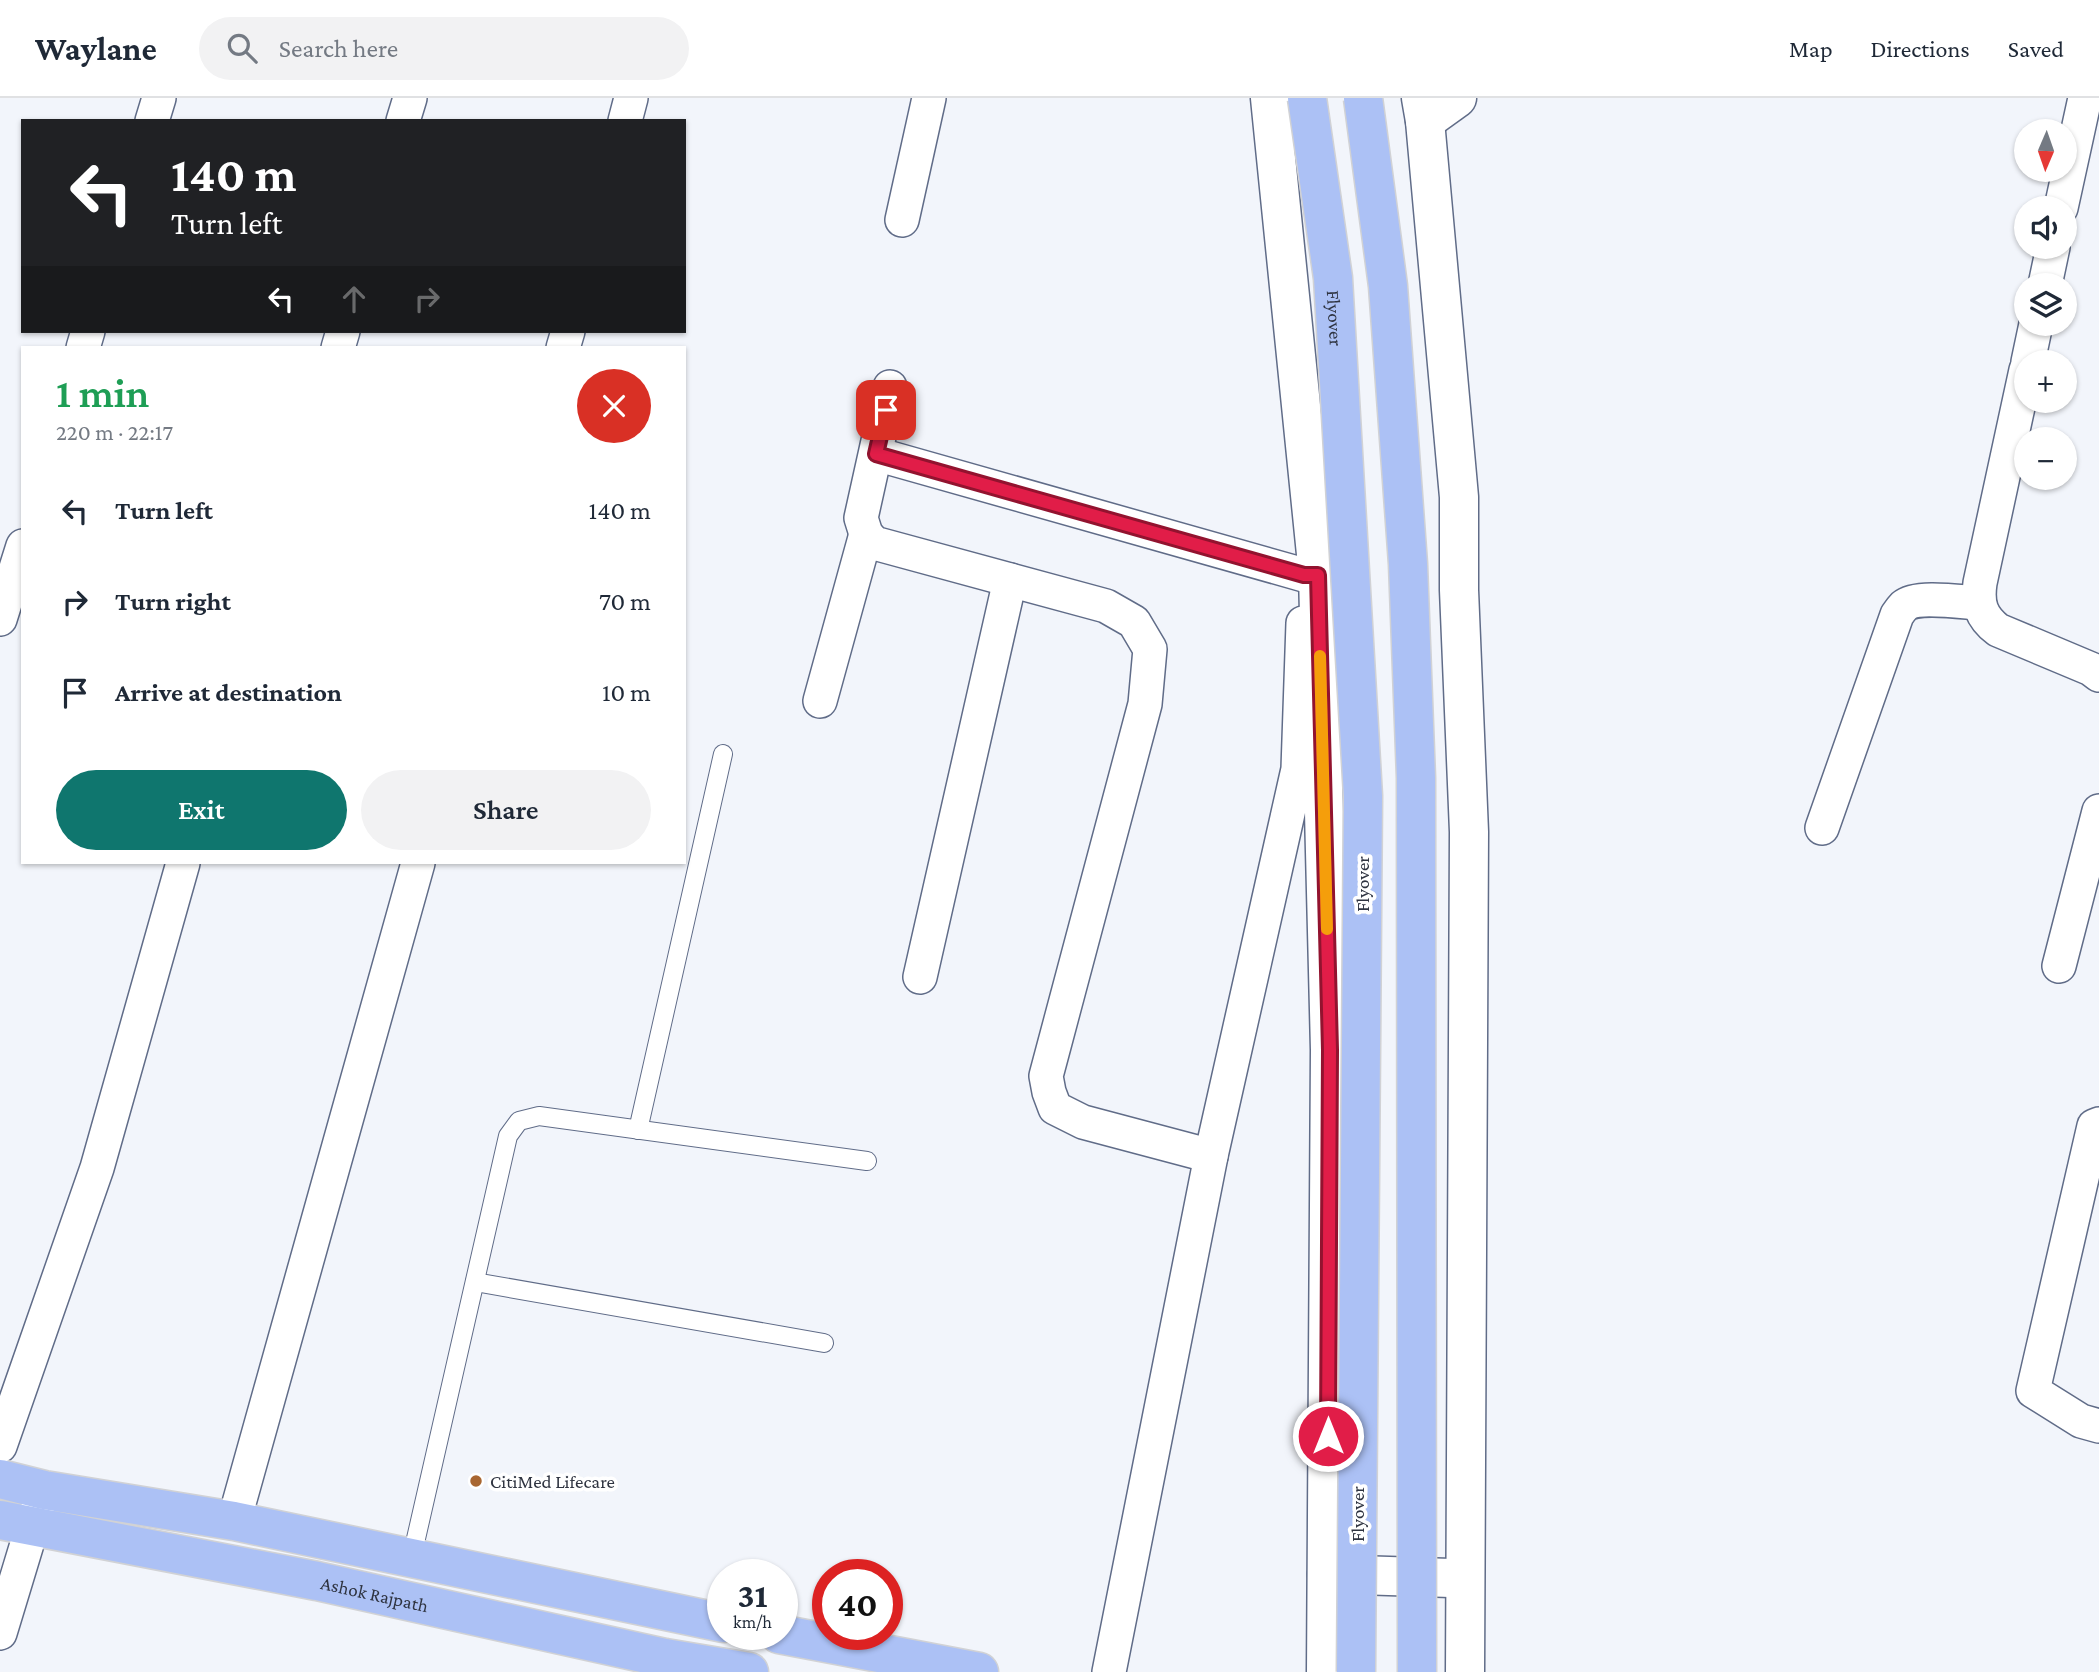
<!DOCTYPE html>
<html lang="en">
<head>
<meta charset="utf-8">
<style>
	body { margin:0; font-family:"Crimson Pro",serif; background:#f2f2f3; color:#1f2937; height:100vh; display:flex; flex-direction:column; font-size:26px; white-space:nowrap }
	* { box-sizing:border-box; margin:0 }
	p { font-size:23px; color:#747a83 }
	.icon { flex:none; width:38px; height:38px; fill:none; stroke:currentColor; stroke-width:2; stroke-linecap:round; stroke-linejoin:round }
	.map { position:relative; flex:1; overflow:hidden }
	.details { position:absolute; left:21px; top:248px; width:665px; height:518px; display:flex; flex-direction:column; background:#fff; border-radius:0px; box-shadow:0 2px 5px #0004 }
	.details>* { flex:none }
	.guide { position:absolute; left:21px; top:21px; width:665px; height:214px; border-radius:0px; box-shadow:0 2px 5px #0004; background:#202124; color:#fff; overflow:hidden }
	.needle { width:46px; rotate:182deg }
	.buttons { position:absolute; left:2014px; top:21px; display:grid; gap:14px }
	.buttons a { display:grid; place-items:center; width:63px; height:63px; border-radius:50%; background:#fff; box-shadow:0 2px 5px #0004; font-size:35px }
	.speed { position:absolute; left:707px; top:1461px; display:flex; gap:14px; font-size:35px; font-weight:700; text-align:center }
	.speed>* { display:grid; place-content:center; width:91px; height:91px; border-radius:50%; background:#fff; box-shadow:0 2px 5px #0004; line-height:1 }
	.speed small { font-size:18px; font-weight:400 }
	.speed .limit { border:10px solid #d22; background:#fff; color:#111 }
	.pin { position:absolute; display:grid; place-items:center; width:60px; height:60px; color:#fff; margin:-30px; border-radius:14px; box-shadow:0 4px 10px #0006 }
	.me { position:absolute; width:77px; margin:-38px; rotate:0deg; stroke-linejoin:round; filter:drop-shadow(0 0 5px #0008) }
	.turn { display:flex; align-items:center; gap:24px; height:147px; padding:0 35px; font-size:32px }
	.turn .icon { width:91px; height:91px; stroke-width:2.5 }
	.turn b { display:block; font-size:49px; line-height:60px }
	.lanes { display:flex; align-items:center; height:66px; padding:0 35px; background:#0003; justify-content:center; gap:35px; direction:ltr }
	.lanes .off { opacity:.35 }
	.round { display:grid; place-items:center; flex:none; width:74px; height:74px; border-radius:37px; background:#f2f2f3 }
	.overview { display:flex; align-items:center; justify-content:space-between; height:119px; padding:0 35px }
	h1 { font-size:42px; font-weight:600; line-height:52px; color:#1e9e55 }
	.primary-button { display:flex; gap:14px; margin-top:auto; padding:14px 35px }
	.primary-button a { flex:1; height:80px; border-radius:42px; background:#0f766e; color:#fff; font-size:28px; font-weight:600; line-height:80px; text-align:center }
	.primary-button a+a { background:#f2f2f3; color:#1f2937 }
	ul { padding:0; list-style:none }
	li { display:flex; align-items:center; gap:21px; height:91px; padding:0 35px }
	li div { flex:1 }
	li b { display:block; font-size:26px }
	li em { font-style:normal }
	header { display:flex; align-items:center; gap:42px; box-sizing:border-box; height:98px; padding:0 35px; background:#fff; border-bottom:2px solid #e0e1e3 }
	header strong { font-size:33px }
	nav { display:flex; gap:38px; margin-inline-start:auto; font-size:24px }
	.search { width:490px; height:63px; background:#f2f2f3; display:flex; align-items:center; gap:18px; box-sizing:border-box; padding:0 24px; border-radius:38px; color:#747a83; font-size:26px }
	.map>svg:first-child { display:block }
</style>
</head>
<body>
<header>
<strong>Waylane</strong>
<div class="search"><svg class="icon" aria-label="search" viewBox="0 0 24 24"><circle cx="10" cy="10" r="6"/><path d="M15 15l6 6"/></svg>Search here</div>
<nav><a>Map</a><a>Directions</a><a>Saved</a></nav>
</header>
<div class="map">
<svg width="2099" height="1574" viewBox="0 0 2099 1574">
	<rect width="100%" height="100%" fill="#f2f5fb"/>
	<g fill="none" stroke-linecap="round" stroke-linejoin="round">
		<defs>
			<g id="service">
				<path d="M638 1032 723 656"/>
				<path d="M475 1184 824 1245"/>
				<path d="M412 1458 508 1038 519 1023 539 1018 867 1063"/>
			</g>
			<g id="minor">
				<path d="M152 23 159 0"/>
				<path d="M403 23 410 0"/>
				<path d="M625 23 631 0"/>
				<path d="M2061 110 2085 0"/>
				<path d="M902 122 929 0"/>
				<path d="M2045 187 2053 149"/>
				<path d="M83 250 88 233"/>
				<path d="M338 250 343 233"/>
				<path d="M563 250 568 233"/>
				<path d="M2028 264 2036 226"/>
				<path d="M2026 272 1980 485C1977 506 1981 519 1998 532L2091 571 2099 577"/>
				<path d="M890 289 861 420 866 436 874 445 1106 508 1134 524 1150 551 1145 606 1046 978 1049 994 1055 1010 1083 1024 1211 1058"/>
				<path d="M876 356 1304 477"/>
				<path d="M0 521 23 448"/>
				<path d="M820 603 866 436"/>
				<path d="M1822 730 1897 517C1899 514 1901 511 1904 508 1916 497 1962 504 1979 505"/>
				<path d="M2059 868 2099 713"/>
				<path d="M920 879 1010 482"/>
				<path d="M2099 1026 2094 1028 2033 1293 2081 1323 2099 1328"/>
				<path d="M0 1348 97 1070 183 765"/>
				<path d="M234 1423 418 765"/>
				<path d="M0 1535 40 1403"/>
				<path d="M1109 1574 1211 1058 1298 671 1303 525"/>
			</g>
			<g id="tertiary">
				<path d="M1270 0 1318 476 1330 952 1326 1574"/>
				<path d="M1421 0 1425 23 1459 399V492L1469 734 1465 1574"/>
				<path d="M1425 23 1457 0"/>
				<path d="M1327 1476 1451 1480"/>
			</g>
			<g id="primary">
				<path d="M0 1381 44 1392 234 1423 723 1525"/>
				<path id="s1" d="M0 1422 317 1483 665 1560 749 1574"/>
				<path d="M779 1536 979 1574"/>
			</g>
		</defs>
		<use href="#service" stroke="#606c88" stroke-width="20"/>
		<use href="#minor" stroke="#606c88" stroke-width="36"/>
		<use href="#tertiary" stroke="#606c88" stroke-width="41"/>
		<use href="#primary" stroke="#d1d2d5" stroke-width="41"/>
		<use href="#service" stroke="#fff" stroke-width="18"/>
		<use href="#minor" stroke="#fff" stroke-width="33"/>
		<use href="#tertiary" stroke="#fff" stroke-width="38"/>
		<use href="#primary" stroke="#acc1f5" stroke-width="38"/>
		<defs>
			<g id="primary-bridge">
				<path id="s2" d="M1307 0 1333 180 1363 698 1356 1574"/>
				<path d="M1363 0 1388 188 1408 466 1416 680 1417 1574"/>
			</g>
		</defs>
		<use href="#primary-bridge" stroke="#d1d2d5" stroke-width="41" stroke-linecap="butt"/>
		<use href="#primary-bridge" stroke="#acc1f5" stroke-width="38"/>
	</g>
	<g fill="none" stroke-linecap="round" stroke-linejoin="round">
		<defs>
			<path id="route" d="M886 312 876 356 1304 477H1318L1330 952 1328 1338"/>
		</defs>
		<use href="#route" stroke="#92132f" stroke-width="18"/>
		<use href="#route" stroke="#e11d48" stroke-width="12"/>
		<path stroke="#f59e0b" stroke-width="12" d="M1320 558 1327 831"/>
	</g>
	<circle fill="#a86631" stroke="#fff" stroke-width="2.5" cx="476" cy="1383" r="7"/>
	<g text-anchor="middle" stroke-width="7" stroke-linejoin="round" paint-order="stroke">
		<g font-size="19" fill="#2f3441" stroke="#fff">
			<text dy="7" stroke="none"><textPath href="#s2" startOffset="222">Flyover</textPath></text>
			<text transform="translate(1362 786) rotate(-90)" y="7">Flyover</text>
			<text transform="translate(1357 1416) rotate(-90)" y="7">Flyover</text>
			<text dy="7" stroke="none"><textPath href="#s1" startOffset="382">Ashok Rajpath</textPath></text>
		</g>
		<g font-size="19" fill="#2f3441" stroke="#fff" text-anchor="start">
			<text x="490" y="1390">CitiMed Lifecare</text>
		</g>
	</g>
</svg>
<div class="buttons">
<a><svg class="needle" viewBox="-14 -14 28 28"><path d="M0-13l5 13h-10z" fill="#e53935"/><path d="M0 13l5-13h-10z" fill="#747a83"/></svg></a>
<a><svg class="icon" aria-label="sound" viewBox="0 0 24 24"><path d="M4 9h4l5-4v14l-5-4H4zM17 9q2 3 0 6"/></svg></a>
<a><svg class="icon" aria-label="layers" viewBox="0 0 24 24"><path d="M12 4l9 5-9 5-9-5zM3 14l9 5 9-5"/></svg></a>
<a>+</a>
<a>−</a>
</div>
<div class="speed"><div>31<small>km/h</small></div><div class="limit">40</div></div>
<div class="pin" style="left:886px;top:312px;background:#d93025"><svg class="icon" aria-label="arrive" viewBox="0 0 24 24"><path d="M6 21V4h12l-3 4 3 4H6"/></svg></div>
<svg class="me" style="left:1328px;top:1338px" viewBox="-20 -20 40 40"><circle r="17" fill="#e11d48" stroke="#fff" stroke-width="3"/><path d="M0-11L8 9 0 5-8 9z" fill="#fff"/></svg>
<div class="guide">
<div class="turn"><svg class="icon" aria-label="left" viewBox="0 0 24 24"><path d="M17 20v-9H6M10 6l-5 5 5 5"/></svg><div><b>140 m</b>Turn left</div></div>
<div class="lanes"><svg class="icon" aria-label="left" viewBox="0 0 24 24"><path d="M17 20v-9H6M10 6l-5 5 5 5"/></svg><svg class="icon off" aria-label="ahead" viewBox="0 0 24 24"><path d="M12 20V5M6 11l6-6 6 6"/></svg><svg class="icon off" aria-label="right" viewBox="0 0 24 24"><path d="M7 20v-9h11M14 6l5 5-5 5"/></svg></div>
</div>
<section class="details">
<div class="overview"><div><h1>1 min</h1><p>220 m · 22:17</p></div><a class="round" style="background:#d93025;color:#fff"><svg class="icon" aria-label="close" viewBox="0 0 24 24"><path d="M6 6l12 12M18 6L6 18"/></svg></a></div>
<ul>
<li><svg class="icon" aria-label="left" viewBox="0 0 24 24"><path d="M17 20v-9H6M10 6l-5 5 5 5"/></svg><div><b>Turn left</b></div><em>140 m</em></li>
<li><svg class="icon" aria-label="right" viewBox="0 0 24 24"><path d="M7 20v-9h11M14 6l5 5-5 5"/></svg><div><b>Turn right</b></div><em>70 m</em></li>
<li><svg class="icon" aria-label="arrive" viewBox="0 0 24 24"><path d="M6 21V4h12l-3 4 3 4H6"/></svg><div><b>Arrive at destination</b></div><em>10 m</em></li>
</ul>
<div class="primary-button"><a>Exit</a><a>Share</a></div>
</section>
</div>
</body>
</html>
